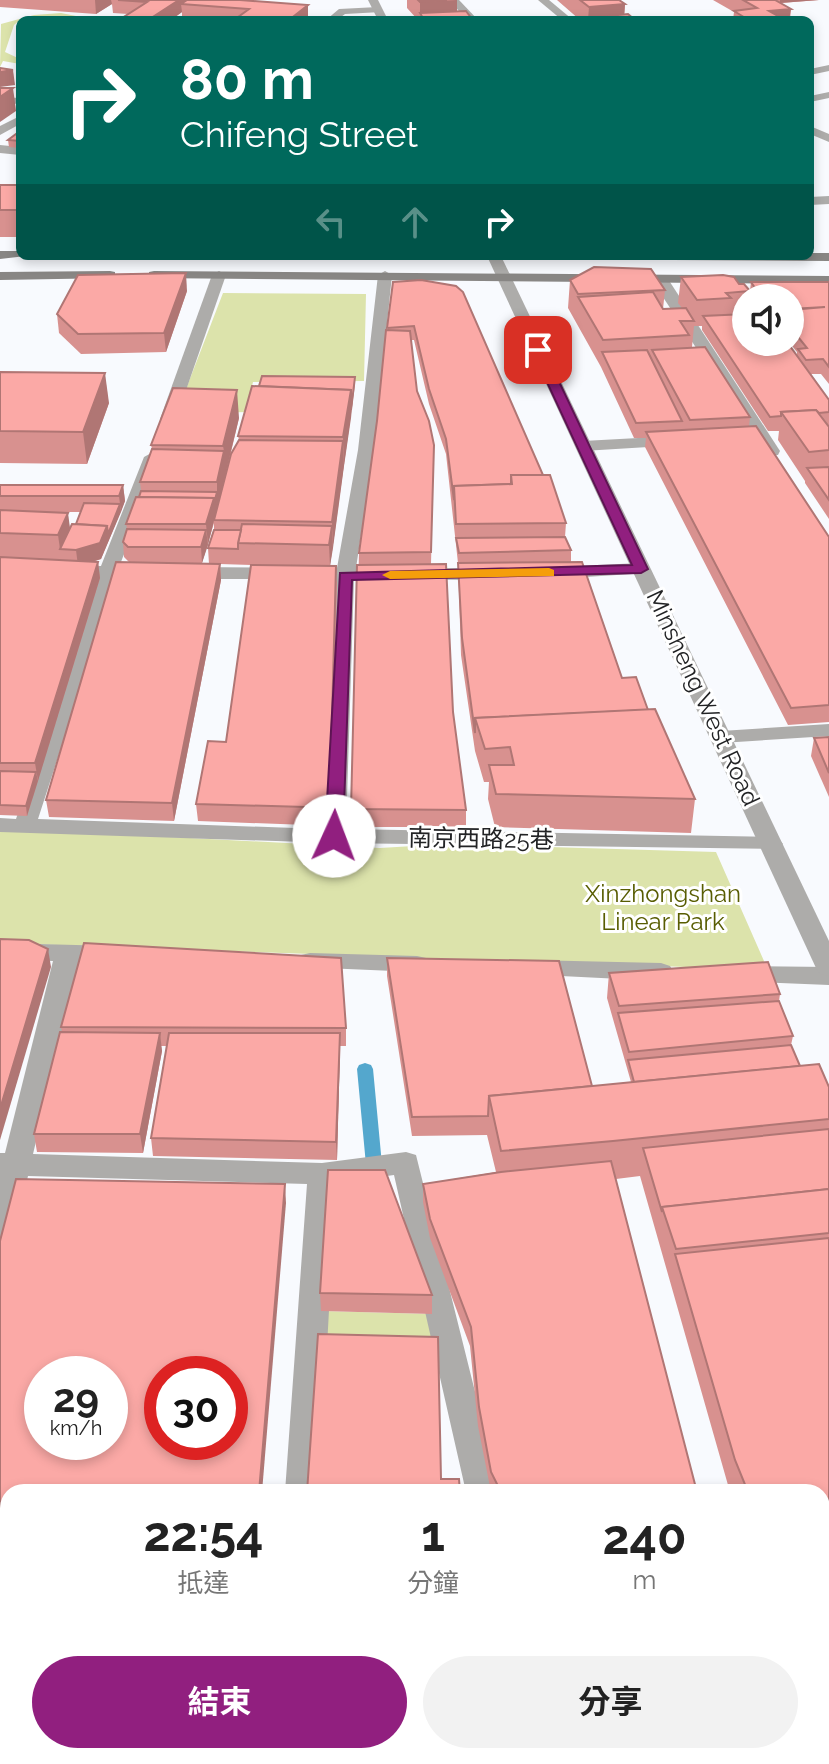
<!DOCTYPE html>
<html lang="zh-TW">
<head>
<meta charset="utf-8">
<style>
	body { margin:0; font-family:Raleway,"Noto Sans TC",sans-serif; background:#f2f2f2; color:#222; height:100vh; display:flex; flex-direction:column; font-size:30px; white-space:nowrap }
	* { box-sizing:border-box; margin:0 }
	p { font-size:26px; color:#767676 }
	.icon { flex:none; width:44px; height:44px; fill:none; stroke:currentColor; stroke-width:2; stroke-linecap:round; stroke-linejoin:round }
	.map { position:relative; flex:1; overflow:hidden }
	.sheet { position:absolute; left:0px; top:1484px; width:830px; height:280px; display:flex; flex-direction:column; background:#fff; border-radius:24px 24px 0 0; box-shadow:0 4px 12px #0003 }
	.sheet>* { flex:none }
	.top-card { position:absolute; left:16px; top:16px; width:798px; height:244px; border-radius:12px; box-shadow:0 4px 12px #0003; background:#00695c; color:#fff; overflow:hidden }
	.tools { position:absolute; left:732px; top:284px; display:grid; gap:16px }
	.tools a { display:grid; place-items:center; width:72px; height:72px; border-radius:50%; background:#fff; box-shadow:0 4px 12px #0003; font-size:40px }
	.speed { position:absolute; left:24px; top:1356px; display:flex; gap:16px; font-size:40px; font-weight:700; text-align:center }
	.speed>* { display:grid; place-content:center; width:104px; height:104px; border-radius:50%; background:#fff; box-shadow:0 4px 12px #0003; line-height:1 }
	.speed small { font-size:20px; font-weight:400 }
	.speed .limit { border:12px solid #d22; background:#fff; color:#111 }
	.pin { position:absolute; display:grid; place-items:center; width:68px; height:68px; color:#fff; margin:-34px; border-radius:16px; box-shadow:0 4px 12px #0006 }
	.me { position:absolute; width:88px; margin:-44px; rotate:2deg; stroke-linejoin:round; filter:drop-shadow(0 0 6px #0008) }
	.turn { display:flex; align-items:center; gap:28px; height:168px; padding:0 32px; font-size:36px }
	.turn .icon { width:104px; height:104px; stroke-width:2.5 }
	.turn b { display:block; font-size:56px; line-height:68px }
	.lanes { display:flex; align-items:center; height:76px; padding:0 32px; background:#0003; justify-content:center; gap:40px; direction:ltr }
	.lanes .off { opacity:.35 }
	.eta { display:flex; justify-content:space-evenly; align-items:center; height:136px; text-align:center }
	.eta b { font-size:48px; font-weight:700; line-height:56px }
	.cta { display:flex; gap:16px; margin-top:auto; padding:16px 32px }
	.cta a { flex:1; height:92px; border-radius:48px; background:#911f7f; color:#fff; font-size:32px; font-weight:700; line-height:92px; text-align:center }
	.cta a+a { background:#f2f2f2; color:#222 }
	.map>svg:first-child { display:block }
</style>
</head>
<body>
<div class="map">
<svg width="829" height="1764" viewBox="0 0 829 1764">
	<rect width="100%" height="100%" fill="#f8fafe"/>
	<g fill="#dce3ab">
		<path d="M61 13 96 20H20L14 25 5 52 20 59V64L3 61 0 67 1 24 34 15Z"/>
		<path d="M223 293 366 294 364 381 253 382 246 412 217 413 181 402Z"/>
		<path d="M0 828 380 848 447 844 716 852 768 970 0 943Z"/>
		<path d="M321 1311 432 1314 438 1355 319 1353Z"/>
	</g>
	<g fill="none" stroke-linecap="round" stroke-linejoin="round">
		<path fill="#54a7cd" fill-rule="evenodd" d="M365 1063 371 1065 373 1069 382 1165 380 1169 374 1171 368 1169 366 1165 357 1069 359 1065Z"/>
		<g fill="#adacaa" fill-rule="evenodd">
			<path d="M378 7 381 12 345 14 337 20H326L339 9Z"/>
			<path d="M829 92V98L810 102V96Z"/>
			<path d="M20 116V124L0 135V126Z"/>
			<path d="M0 145 20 147V155L0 153Z"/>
		</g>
		<g fill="#adacaa" fill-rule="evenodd">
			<path d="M449 0H459L478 20H467Z"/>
			<path d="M538 0H549L573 20H562Z"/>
			<path d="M829 65V71L810 75V69Z"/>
			<path d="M0 97 20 98V104L0 103Z"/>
			<path d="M810 126 829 134V142L810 134Z"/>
			<path d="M829 196V204L810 205V197Z"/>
			<path d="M219 271 226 275 176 419 168 424 162 422 160 419 212 275Z"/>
			<path d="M385 271 392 275 374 450 356 568H490L499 574 490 580 354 579 346 829 771 837 779 839 783 844 779 849 334 843 0 832V818L16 819 97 578 0 576V564L101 566 144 457 153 452 162 457 119 567H146L155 573 146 579 116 578 38 819 323 829 335 579H190L181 573 190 567 337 568 358 450 378 275Z"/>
			<path d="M661 275 668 279 780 451 778 455H766L659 291 654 279Z"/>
			<path d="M675 436 681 437 683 441 681 445 583 451 575 446 583 441Z"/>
			<path d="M641 563 650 569 648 573 554 579 545 573 554 567Z"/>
			<path d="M829 724V736L721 743 710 737 721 731Z"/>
			<path d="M0 943 114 946 123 948 127 954 123 960 79 961 33 1154 322 1163 406 1152 416 1155 500 1492H466L394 1175 336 1183 319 1492H285L307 1184 28 1176 15 1232 10 1240 0 1244V1153H5L53 961 0 959Z"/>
			<path d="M310 953 417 956 426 958 430 964 426 970 417 972 301 967 297 961 301 955Z"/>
			<path d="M530 960 661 963 670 966 674 972 670 978 661 981 521 974 517 968 521 962Z"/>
			<path d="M742 966 829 967V985L733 981 729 975 733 969Z"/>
			<rect x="267" y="1756" width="38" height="8"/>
			<path d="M524 1756H562L563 1764H525Z"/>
		</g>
		<g fill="#adacaa" fill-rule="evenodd">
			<path d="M368 0H378L388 20H378Z"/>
			<path d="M487 256H501L829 941V976L820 974 816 968Z"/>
		</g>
		<g fill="#888684" fill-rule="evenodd">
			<path d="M0 251H20V256H26L0 259Z"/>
			<path d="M810 253H829V261L672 260 665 256H810Z"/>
			<path d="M110 271 115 272V278L0 280V272Z"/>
			<path d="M154 271 829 276V284L149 278V272Z"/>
		</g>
	</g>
	<g fill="#d8918f" fill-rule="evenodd">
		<path d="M0 0H185L186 1 187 0 308 19 306 20H208L182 18V12L171 20H119L128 14 113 13 112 4 96 14 0 7Z"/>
		<path d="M407 0H457V11L473 20H418L407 8Z"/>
		<path d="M557 0H623H619L625 4 624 15 635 20H580Z"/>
		<path d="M713 0H819L781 3 791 9 790 20H733L734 12Z"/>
		<path d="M20 131V148L9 147 8 140Z"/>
		<rect x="0" y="185" width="20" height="52"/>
		<path d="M681 277 739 284 750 291 751 282H829V384L821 374H811L829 400V519L805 483V481L778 440 779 431H768L702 330V326H694L692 347 750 417 749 427 829 537V722L788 725 645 447 646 438H634L601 367 568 308 570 280 665 290 663 309 682 308 678 303ZM749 296 751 298H790L789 342 797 352V355L746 342V298H749Z"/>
		<path d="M393 282 543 475 566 523 565 537 571 550V562L622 678 648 710 695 799 691 833 495 827 488 799 489 782H484L475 751 461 655 458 563 446 454 429 404 414 340H411L417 391 434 445 431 564 466 810V827H352L359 553 377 421Z"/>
		<path d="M187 291 166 352 81 354 59 333 57 314Z"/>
		<path d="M0 372 109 403 87 464 0 463Z"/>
		<path d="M355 385 330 566 337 582 331 812 307 825 198 821 196 804 226 742 251 565 220 564 221 580 174 821 49 817 46 800 130 563 124 557 123 542 127 529 126 524 141 491 140 482 152 449 151 445 239 418 224 482 239 440 238 436ZM214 523V530L208 548 209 564 138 563H202Z"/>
		<path d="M0 485H123L125 501 101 559 92 562H98L100 578 27 816 0 815ZM36 512H81L76 524 70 528Z"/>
		<path d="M829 737V797L811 756 814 738Z"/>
		<path d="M387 958 592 1086 631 1082 607 998 609 973 780 994 779 1001 793 1036 791 1045 800 1066 829 1087V1764H563L562 1756H822V1492H730L640 1176 616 1179 697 1492H491L478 1426 470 1346 430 1238 423 1202V1184L496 1172 487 1135 412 1136 387 976Z"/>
		<path d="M61 1027 346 1028V1046H340L337 1160 153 1156 151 1138 167 1046H161L162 1051 143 1153 37 1152 34 1134 62 1032Z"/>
		<path d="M320 1293 432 1295V1314L321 1311Z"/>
	</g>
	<g fill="#b07674">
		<path d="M95 0H111L112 4 96 14Z"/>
		<path d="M179 0H185L186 5 181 4 182 12 171 20H148Z"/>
		<path d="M457 0V20L420 13V2Z"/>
		<path d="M780 0H819L780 3Z"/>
		<path d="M625 4 624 20 598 17V20H588L589 7Z"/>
		<path d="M308 5V19L306 20H289Z"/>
		<path d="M791 9 789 20H768L769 11Z"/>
		<path d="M13 70 15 85 0 87V72Z"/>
		<path d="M13 88 16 111 0 122V97Z"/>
		<path d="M186 273 187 291 166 352 164 333Z"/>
		<path d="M105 373 109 403 87 464 83 432Z"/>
		<path d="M355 377 351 418 344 466 343 437 351 390Z"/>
		<path d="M237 390 239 418 208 545 206 524 214 498 217 492V482L224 451 223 446Z"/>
		<path d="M343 441 344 466 333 548 332 522Z"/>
		<path d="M123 485 125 501 121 512 119 496Z"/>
		<path d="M120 504 121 512 101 559 78 566 76 550 107 526Z"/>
		<path d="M68 513 72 543 60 549 58 535Z"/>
		<path d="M332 526 333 548 330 566 329 545Z"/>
		<path d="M206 530 208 545 202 563 201 547Z"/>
		<path d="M98 562 100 578 38 781 35 763Z"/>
		<path d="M220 564 221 580 174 821 172 803Z"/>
		<path d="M336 566 331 812 307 825 306 807Z"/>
		<path d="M36 772 38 781 27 816 26 806Z"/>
		<path d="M48 949 51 967 0 1140V1109Z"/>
		<path d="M160 1033 162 1051 143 1153 140 1134Z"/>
		<path d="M340 1033V1051L337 1160 336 1142Z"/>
		<path d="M285 1184 286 1203 262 1492H259Z"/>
		<path d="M237 1756H241L240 1764H236Z"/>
	</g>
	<g fill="#fba9a6" stroke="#b07674" stroke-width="2" fill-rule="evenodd">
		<path d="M118 0H179L148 20H119L147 2Z"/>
		<path d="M187 0H240L308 5 289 20H234L249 9 181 4Z"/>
		<path d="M418 0H447L420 2Z"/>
		<path d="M580 0H619L625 4 589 7Z"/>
		<path d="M743 0H775L791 9 769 11 785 20H737L747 19 734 11 757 8Z"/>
		<path d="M466 11 472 19 424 20 420 13Z"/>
		<path d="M628 14 635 20H602L598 17Z"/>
		<path d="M0 68 13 70 0 72Z"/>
		<path d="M0 88H13L0 97Z"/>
		<path d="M20 131V141L8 140Z"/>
		<rect x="0" y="185" width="20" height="25"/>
		<path d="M594 267 651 269 665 290 578 294 570 280Z"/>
		<path d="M186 273 164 333 78 334 57 314 78 275Z"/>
		<path d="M723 275 734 277 739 284H744L750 291 726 293 731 298 697 300 681 277Z"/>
		<path d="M421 280 456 286 463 292 543 475H511V484L454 486V500L446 439 429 389 414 326 387 328 393 282Z"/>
		<path d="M751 282H829V367L823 359 806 360 798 349 807 348 790 327V310L825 307 790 309V298H762Z"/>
		<path d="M653 292 663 309 686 308 694 321H680L689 335 603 340 578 297Z"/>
		<path d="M746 314V342H787L829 400V412L819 413 816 410 781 412V416L770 417 703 316Z"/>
		<path d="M386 330 410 331 417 391 429 421 434 445 431 552 359 553 377 421Z"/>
		<path d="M705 347 750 417 690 420 652 350Z"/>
		<path d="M647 350 682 421 636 423 602 352Z"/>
		<path d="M0 372 105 373 83 432 0 431Z"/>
		<path d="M262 376 355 377 351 410V390L259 386Z"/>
		<path d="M252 386 351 390 343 437 238 436Z"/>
		<path d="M173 388 237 390 223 446 151 445Z"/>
		<path d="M816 410 829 427V450L809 452 781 412Z"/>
		<path d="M756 426 829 537V705L791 708 646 432Z"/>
		<path d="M239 440 343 441 332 522 214 520 231 454Z"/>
		<path d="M152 449 224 451 217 482H140Z"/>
		<path d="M829 467V500L807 468Z"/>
		<path d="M511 475H550L566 523 456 524 454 486 512 484Z"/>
		<path d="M0 485H123L119 496H0Z"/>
		<path d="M141 491 217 492 214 504V498L139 497Z"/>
		<path d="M136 497 214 498 206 524H126Z"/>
		<path d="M84 503 120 504 108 534 107 526 76 524Z"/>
		<path d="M0 510 68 513 58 535 0 533Z"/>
		<path d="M72 524 107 526 100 543 76 550 60 549Z"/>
		<path d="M242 524 332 526 329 545 238 543Z"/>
		<path d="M127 529 206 530 201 547H128L123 542Z"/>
		<path d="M214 530H241L238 543V549L208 548Z"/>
		<path d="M565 537 571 550 459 553 456 538Z"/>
		<path d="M0 557 98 562 35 763H0Z"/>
		<path d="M116 562 220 564 172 803 46 800Z"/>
		<path d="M582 562 622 678 636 677 648 710 475 718V733L462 638 458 563Z"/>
		<path d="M446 564 453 712 466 810 351 809 357 565Z"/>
		<path d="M251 565 336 566 330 795 306 807 196 804 208 741 226 742Z"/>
		<path d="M655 709 695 799 496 794 489 765H514L510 747 485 749 475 718Z"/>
		<path d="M829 737V773L814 738Z"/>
		<path d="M0 771 36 772 26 806 0 805Z"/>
		<path d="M0 939 29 940 48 949 0 1109Z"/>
		<path d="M84 943 341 958 346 1028 61 1027Z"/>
		<path d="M387 958 559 961 592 1086 489 1096 488 1116 412 1117Z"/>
		<path d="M768 962 780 994 619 1006 609 973Z"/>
		<path d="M779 1001 793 1036 629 1052 618 1013Z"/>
		<path d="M60 1032 160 1033 140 1134H34Z"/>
		<path d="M169 1033H340L336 1142 151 1138Z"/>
		<path d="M791 1045 800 1066 634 1082 628 1060Z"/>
		<path d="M819 1064 829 1087V1119L613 1141 501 1151 489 1096Z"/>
		<path d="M829 1129V1189L662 1207V1212L643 1148Z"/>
		<path d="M611 1161 697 1492H501L491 1472 479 1407 471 1327 430 1219 423 1184 501 1172Z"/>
		<path d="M328 1170H385L432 1295 320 1293Z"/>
		<path d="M16 1179 285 1184 259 1492H8V1756H237L236 1764H0V1241ZM42 1374H110V1442H42ZM162 1374H230V1442H162Z"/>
		<path d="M829 1189V1233L676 1249 662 1207Z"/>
		<path d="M829 1238V1567L822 1568V1492H748L735 1460 675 1254Z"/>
		<path d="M318 1334 438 1337 441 1479H459L460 1492H307Z"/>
		<path d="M829 1567V1740L822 1741V1568Z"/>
		<path d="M829 1748V1764H820L818 1756H822V1749Z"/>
		<path d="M289 1756H510L512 1764H289Z"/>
		<path d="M568 1756H739L741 1764H569Z"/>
	</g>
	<path fill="#911f7f" stroke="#5e1453" stroke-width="2" d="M538 347 544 350 648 569 641 573 352 580 343 836 334 842 328 840 325 836 340 573 632 565 532 350Z"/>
	<path fill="#f59e0b" d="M549 568 554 570V576L390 579 382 575 390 571Z"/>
	<g text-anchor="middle" stroke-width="6" stroke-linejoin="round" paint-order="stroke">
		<g font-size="24" fill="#222325" stroke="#fff">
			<text transform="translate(703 698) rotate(65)" y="8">Minsheng West Road</text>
			<text transform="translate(481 839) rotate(1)" y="8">南京西路25巷</text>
		</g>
		<g font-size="24" fill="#585d02" stroke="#fff">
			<text x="663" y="902">Xinzhongshan<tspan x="663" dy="28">Linear Park</tspan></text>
		</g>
	</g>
</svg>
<div class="tools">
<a><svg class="icon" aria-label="sound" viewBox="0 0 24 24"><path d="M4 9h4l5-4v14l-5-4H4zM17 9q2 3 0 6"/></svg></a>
</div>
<div class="speed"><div>29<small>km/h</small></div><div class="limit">30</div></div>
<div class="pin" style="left:538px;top:350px;background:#d93025"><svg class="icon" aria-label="arrive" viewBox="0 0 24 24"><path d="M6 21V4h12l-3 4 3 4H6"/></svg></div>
<svg class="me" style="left:334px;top:836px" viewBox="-20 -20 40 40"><circle r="19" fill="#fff"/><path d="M0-13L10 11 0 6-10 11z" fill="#911f7f"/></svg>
<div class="top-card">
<div class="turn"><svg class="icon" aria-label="right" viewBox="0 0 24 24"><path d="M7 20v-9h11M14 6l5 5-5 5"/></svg><div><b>80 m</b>Chifeng Street</div></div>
<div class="lanes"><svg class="icon off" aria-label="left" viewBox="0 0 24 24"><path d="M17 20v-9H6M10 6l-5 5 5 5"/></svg><svg class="icon off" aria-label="ahead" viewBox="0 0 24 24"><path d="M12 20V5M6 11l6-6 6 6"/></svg><svg class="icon" aria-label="right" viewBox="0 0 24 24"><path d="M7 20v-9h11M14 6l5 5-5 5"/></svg></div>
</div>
<section class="sheet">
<div class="eta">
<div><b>22:54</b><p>抵達</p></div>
<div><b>1</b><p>分鐘</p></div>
<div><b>240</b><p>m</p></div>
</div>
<div class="cta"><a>結束</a><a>分享</a></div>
</section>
</div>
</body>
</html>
